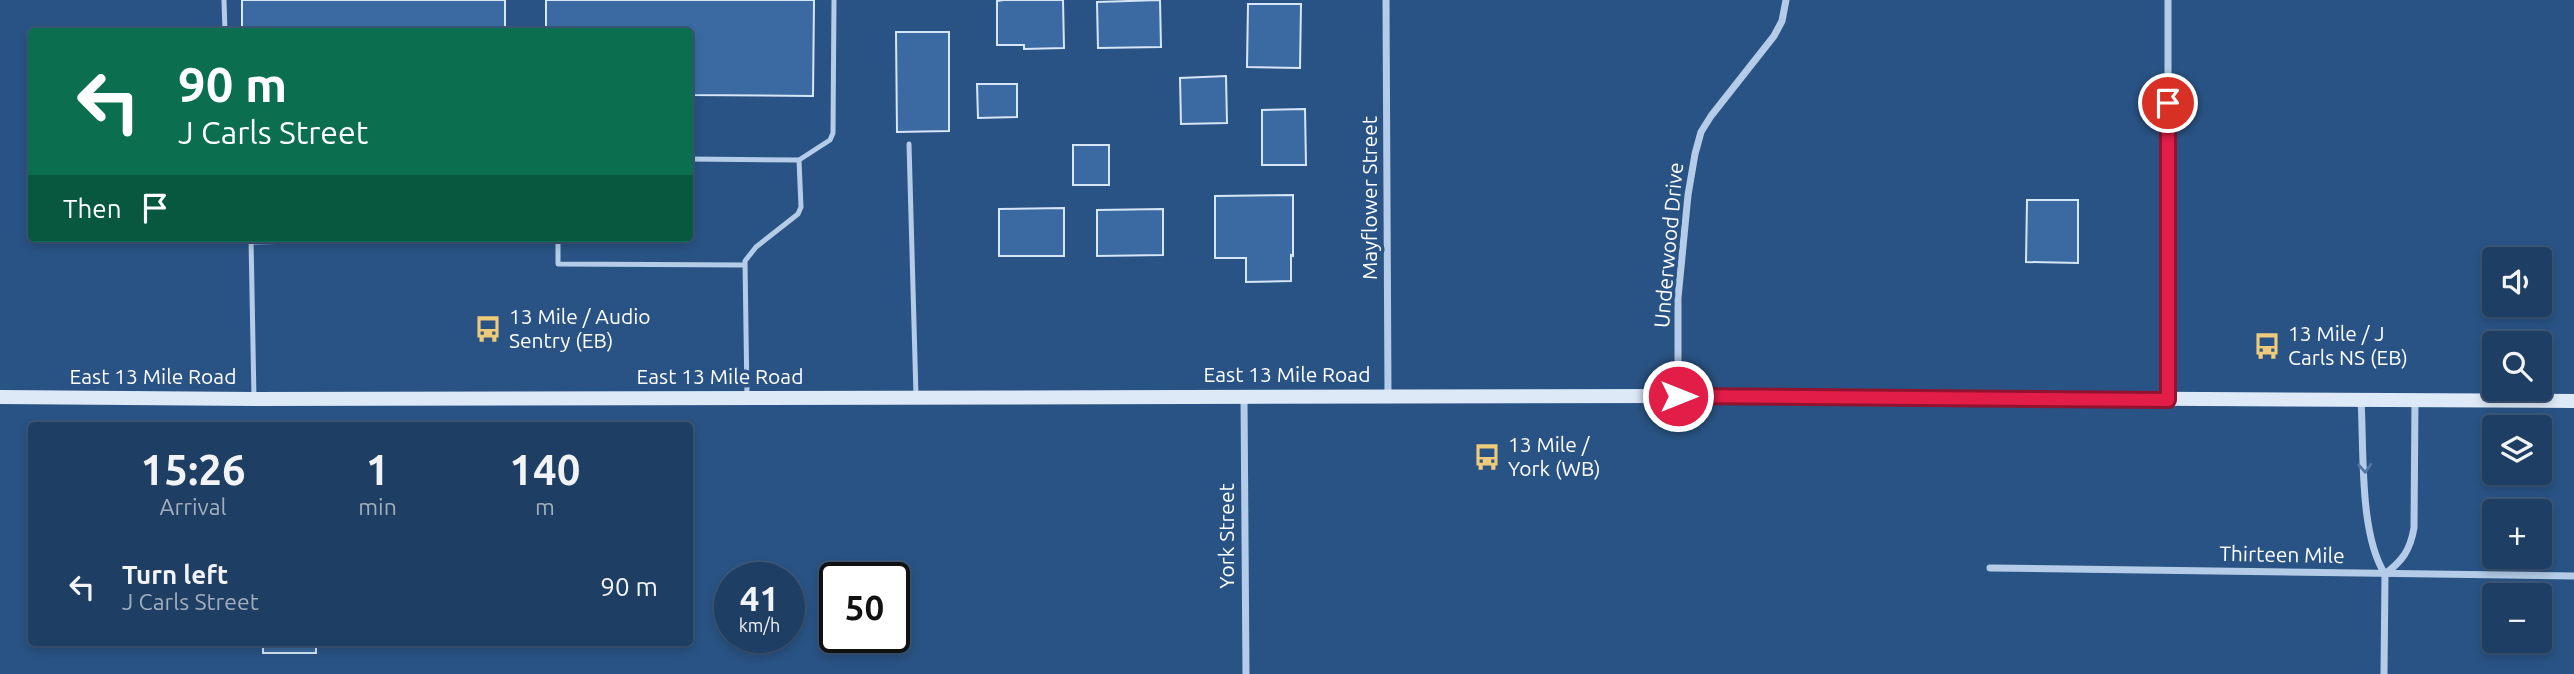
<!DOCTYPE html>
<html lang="en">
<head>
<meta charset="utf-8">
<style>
	body { margin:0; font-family:Ubuntu,sans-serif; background:#2c496c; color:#f1f3f6; height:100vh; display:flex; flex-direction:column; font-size:26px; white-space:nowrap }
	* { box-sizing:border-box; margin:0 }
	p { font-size:23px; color:#a1aebe }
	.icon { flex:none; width:38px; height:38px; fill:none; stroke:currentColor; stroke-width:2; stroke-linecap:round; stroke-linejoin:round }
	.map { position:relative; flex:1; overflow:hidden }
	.details { position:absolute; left:28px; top:422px; width:665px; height:224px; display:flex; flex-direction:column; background:#1f3e63; border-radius:7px; box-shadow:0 4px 10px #0003,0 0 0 2px #3c5778 }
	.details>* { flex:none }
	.top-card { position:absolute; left:28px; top:28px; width:665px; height:214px; border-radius:7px; box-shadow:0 4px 10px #0003,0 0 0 2px #3c5778; background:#0b6e4f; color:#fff; overflow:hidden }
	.controls { position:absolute; left:2482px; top:247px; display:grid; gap:14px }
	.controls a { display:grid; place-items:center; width:70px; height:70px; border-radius:7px; background:#1f3e63; box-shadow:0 4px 10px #0003,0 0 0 2px #3c5778; font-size:35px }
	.speed { position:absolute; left:714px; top:562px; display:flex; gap:14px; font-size:35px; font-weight:700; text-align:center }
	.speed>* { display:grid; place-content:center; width:91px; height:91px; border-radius:50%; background:#1f3e63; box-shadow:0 4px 10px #0003,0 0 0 2px #3c5778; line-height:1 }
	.speed small { font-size:18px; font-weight:400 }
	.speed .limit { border:4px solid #111; border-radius:10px; background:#fff; color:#111 }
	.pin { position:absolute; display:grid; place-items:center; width:60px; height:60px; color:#fff; margin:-30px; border:4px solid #fff; border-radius:50%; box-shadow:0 2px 7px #0007 }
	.me { position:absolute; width:77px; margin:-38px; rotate:90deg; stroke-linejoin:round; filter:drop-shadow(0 0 5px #0008) }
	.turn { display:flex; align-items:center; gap:24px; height:147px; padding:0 35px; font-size:32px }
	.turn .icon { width:91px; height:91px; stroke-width:2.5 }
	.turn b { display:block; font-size:49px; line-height:60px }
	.then { display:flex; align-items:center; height:66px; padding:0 35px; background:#0003; gap:14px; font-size:26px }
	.eta { display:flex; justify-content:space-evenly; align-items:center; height:119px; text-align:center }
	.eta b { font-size:42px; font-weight:700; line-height:49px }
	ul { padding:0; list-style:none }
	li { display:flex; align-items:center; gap:21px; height:91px; padding:0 35px }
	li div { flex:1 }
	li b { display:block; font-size:26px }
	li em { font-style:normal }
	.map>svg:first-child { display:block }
</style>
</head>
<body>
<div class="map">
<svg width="2574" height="674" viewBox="0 0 2574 674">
	<rect width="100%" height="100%" fill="#295384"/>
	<g fill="#3a6aa1" stroke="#d7e6f6" stroke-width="2">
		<rect x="242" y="0" width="263" height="32"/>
		<path d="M546 0H814L813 96 690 95V32H546Z"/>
		<path d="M1004 0H1063L1064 48 1024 49V45H997V1Z"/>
		<path d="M1160 0 1161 47 1098 48 1097 2Z"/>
		<path d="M1248 4H1301L1300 68 1247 67Z"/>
		<path d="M896 32H949V131L897 132Z"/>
		<path d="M1226 76 1227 123 1181 124 1180 78Z"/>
		<path d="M977 84H1017V117L978 118Z"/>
		<path d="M1305 109 1306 165H1262V110Z"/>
		<rect x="1073" y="145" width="36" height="40"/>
		<path d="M1293 195V256L1291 255V281L1246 282V258H1215V196Z"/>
		<path d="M2027 200H2078V263L2026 262Z"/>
		<path d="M1064 208V256H999V209Z"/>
		<path d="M1163 209V255L1097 256V210Z"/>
		<rect x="263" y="642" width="53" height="11"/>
	</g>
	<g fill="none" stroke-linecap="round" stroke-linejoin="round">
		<g stroke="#b4cce7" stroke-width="5">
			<path d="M224 0 225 32"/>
			<path d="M909 144 916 396"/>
			<path d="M690 159 799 160 801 207 798 214 756 247 745 261 747 398"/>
			<path d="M799 160 830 140 833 133 834 0"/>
			<path d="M251 238 254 399"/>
			<path d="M558 238V264L744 265"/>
			<path d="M252 242 436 238"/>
		</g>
		<g stroke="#b4cce7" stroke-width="7">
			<path d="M1386 0 1388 396"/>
			<path d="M1678 396V298L1688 195 1695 154 1701 132 1711 116 1774 36 1782 21 1786 0"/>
			<path d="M1244 397 1246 674"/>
			<path d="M2168 398V0"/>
			<path d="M2361 400C2364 449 2359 534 2385 574 2402 561 2410 551 2414 528L2415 400"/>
			<path d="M1990 568 2574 576"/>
			<path d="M2384 674 2385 574"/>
		</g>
		<path stroke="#dde9f7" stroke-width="14" d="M0 397 254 399 1678 396 2574 401"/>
	</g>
	<defs><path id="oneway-chevron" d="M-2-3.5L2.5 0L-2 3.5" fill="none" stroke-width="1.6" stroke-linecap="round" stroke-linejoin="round" transform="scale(1.75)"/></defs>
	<use stroke="#5377a2" href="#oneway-chevron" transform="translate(2365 468) rotate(87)"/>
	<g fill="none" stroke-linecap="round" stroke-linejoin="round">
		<defs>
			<path id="route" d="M1678 396 2168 400V103"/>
		</defs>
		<use href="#route" stroke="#92132f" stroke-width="18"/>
		<use href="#route" stroke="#e11d48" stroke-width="12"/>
	</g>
	<defs>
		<symbol id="bus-bare" viewBox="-9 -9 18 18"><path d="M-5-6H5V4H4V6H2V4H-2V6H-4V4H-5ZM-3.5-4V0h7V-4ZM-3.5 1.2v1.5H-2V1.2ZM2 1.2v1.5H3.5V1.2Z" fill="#eeca7b" stroke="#295384" stroke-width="2.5" paint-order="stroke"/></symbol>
	</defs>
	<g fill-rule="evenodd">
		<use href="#bus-bare" x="469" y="310" width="38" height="38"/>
		<use href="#bus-bare" x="2248" y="327" width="38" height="38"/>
		<use href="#bus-bare" x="1468" y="438" width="38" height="38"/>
	</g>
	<g text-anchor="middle" stroke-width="7" stroke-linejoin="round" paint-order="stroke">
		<g font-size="21" fill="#fff" stroke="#295384">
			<text transform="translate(1370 198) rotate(-90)" y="7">Mayflower Street</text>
			<text transform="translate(1669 245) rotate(-85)" y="7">Underwood Drive</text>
			<text x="1287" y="382">East 13 Mile Road</text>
			<text x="153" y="384">East 13 Mile Road</text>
			<text x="720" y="384">East 13 Mile Road</text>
			<text transform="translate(1227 536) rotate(-90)" y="7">York Street</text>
			<text transform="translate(2282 555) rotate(1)" y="7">Thirteen Mile</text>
		</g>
		<g font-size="21" fill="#fff" stroke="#295384" text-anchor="start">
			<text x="509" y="324">13 Mile / Audio<tspan x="509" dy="24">Sentry (EB)</tspan></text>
			<text x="2288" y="341">13 Mile / J<tspan x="2288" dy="24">Carls NS (EB)</tspan></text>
			<text x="1508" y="452">13 Mile /<tspan x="1508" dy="24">York (WB)</tspan></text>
		</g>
	</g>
</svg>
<div class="controls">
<a><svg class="icon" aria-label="sound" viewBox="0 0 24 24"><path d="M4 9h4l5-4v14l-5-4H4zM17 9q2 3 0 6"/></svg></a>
<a><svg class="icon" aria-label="search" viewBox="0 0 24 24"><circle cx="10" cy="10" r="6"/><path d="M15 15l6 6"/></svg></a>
<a><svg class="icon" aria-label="layers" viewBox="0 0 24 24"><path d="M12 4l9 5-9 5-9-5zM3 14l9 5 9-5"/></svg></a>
<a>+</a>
<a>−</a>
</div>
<div class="speed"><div>41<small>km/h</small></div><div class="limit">50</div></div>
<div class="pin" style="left:2168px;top:103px;background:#d93025"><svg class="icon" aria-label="arrive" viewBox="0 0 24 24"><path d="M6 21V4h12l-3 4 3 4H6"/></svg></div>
<svg class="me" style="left:1678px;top:396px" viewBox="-20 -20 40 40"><circle r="17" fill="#e11d48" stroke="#fff" stroke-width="3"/><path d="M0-11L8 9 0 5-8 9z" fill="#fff"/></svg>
<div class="top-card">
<div class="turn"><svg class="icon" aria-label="left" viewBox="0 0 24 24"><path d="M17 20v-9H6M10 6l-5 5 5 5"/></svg><div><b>90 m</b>J Carls Street</div></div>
<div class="then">Then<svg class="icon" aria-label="arrive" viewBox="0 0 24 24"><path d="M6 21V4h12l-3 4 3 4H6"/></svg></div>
</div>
<section class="details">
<div class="eta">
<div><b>15:26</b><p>Arrival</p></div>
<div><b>1</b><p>min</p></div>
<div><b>140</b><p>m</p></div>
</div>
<ul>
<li><svg class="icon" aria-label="left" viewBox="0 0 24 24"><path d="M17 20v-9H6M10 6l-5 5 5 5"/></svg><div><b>Turn left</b><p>J Carls Street</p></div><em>90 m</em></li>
</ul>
</section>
</div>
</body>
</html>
